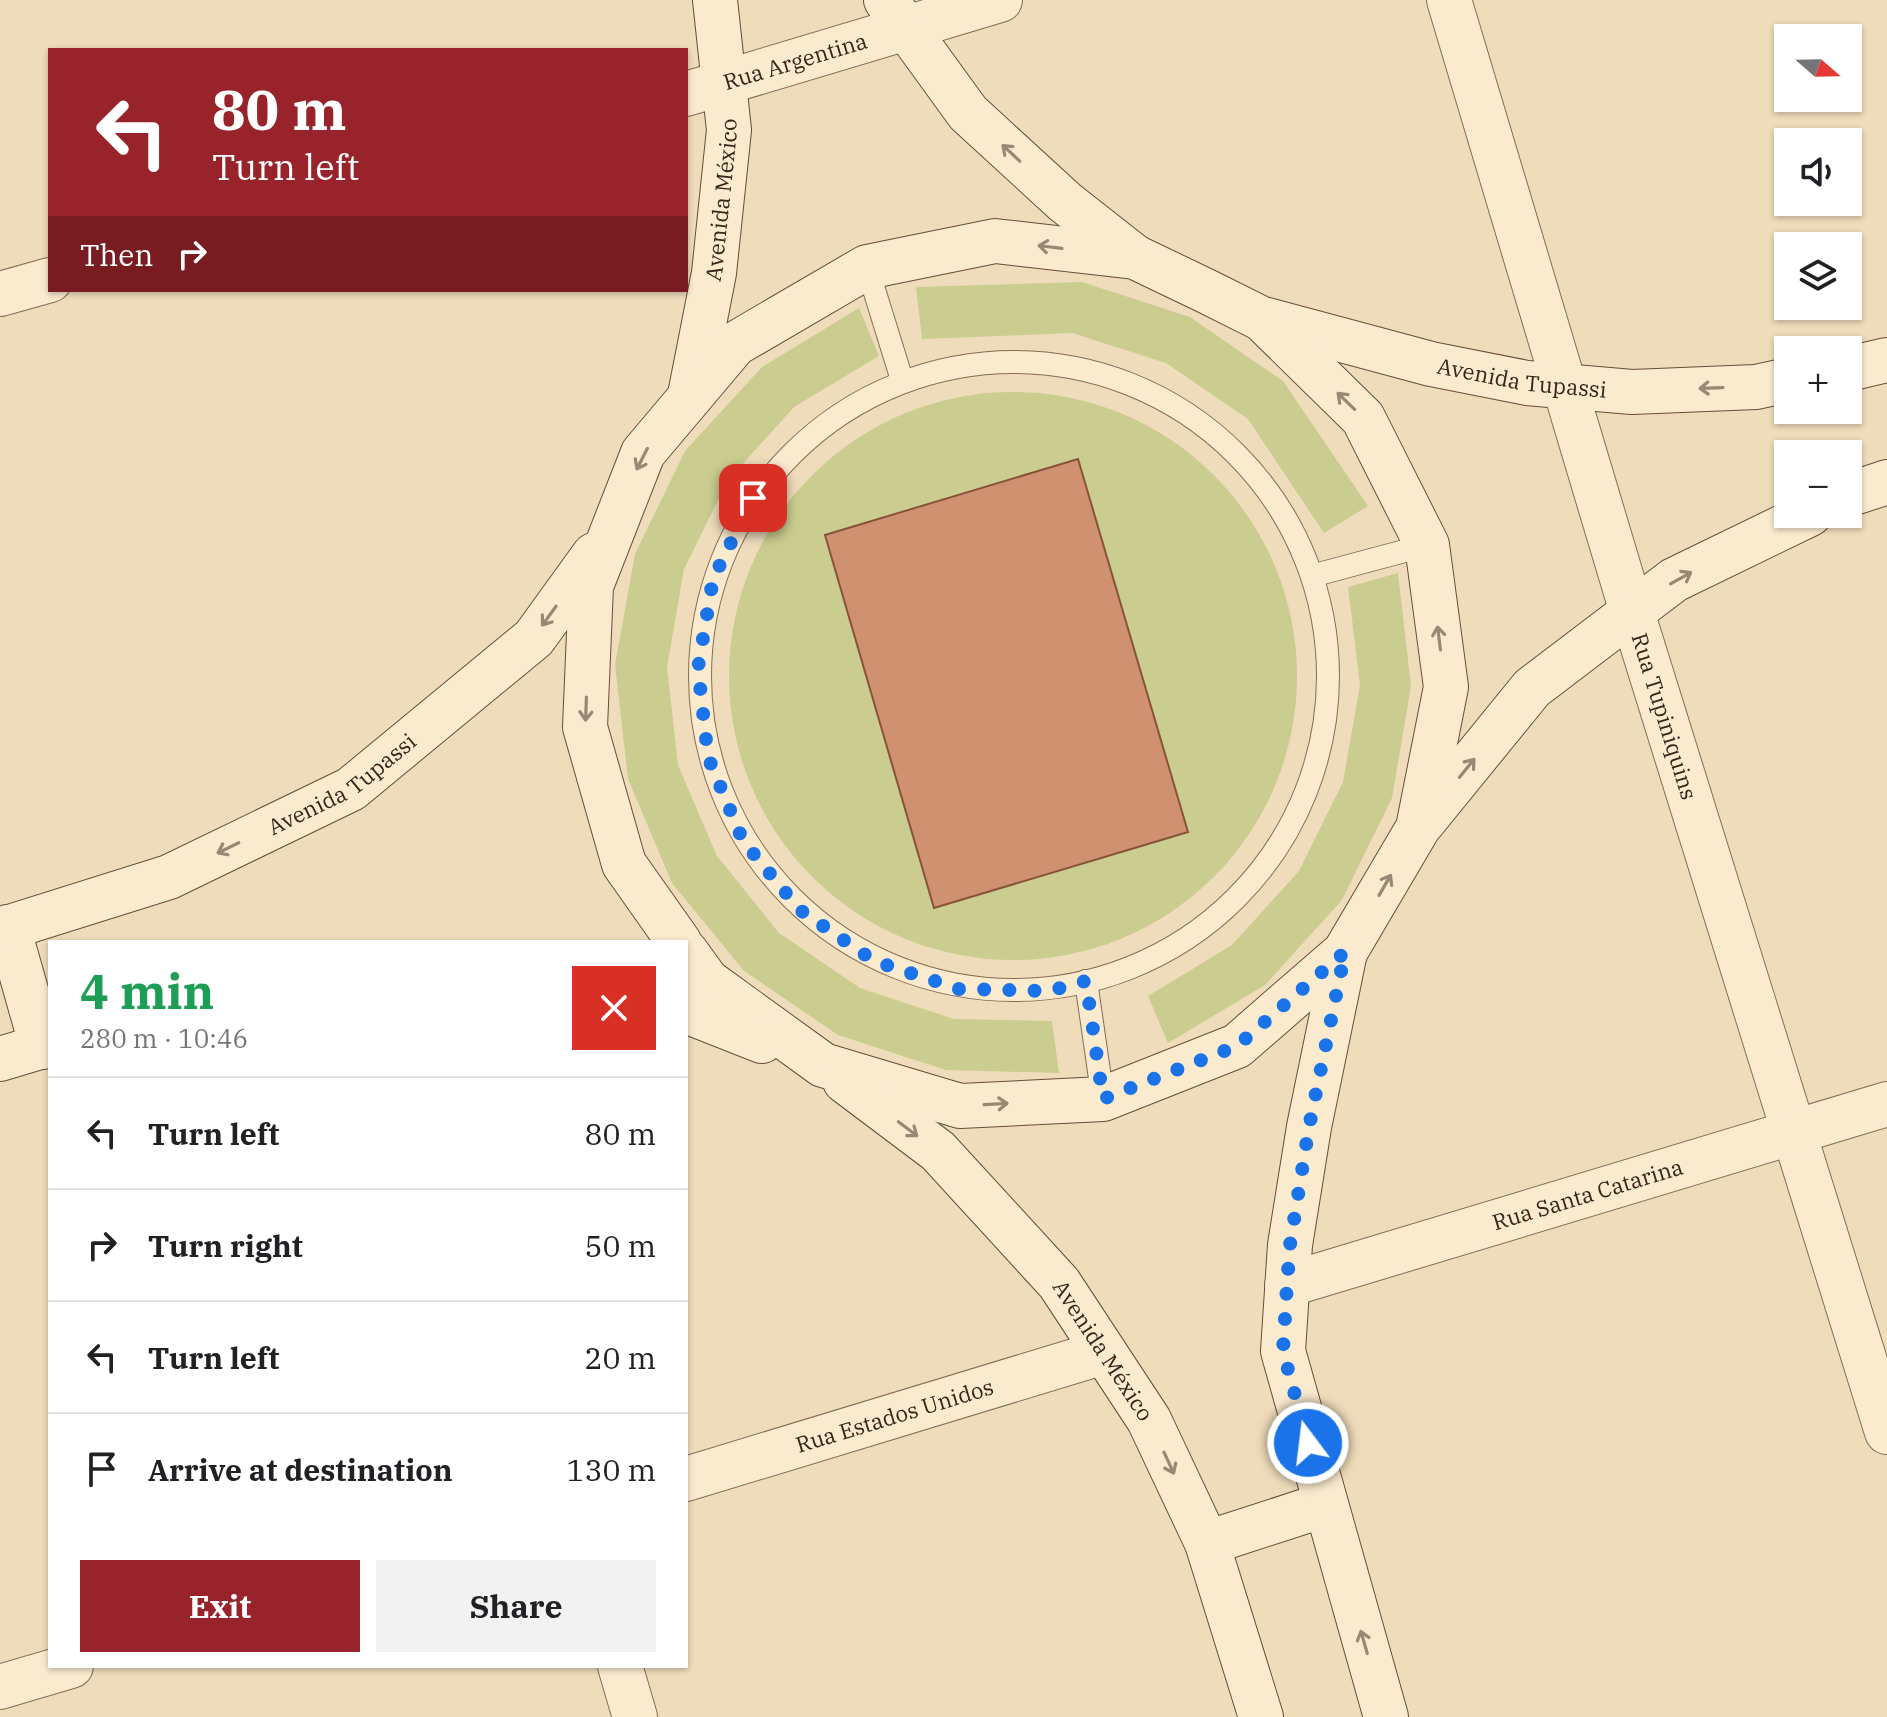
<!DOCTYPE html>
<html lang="en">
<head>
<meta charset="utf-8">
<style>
	body { margin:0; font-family:"IBM Plex Serif",serif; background:#f2f2f2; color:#202124; height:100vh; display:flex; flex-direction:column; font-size:30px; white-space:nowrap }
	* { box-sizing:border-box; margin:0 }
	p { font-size:26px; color:#757577 }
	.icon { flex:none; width:44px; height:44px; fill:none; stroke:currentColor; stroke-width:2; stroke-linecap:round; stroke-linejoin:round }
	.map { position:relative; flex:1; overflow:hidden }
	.details { position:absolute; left:48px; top:940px; width:640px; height:728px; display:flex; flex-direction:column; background:#fff; border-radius:0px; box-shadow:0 2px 6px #0004 }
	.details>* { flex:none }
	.guide { position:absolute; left:48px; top:48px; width:640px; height:244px; border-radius:0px; box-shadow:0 2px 6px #0004; background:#98232b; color:#fff; overflow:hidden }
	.needle { width:52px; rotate:110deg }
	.controls { position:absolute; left:1774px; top:24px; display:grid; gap:16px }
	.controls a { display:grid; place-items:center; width:88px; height:88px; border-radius:0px; background:#fff; box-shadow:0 2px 6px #0004; font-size:40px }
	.pin { position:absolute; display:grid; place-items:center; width:68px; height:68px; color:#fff; margin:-34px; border-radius:16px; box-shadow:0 4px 12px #0006 }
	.me { position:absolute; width:88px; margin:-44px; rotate:345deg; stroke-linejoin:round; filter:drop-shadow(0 0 6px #0008) }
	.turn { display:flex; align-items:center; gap:28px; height:168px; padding:0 32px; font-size:36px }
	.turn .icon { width:104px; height:104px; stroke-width:2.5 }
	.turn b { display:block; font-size:56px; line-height:68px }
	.then { display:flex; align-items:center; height:76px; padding:0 32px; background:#0003; gap:16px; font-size:30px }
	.round { display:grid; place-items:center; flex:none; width:84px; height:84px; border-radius:0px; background:#f2f2f2 }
	.summary { display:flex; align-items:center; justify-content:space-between; height:136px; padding:0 32px }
	h1 { font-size:48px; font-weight:800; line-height:60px; color:#1e9e55 }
	.button { display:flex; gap:16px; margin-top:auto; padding:16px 32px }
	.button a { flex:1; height:92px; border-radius:0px; background:#98232b; color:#fff; font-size:32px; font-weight:800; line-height:92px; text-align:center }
	.button a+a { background:#f2f2f2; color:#202124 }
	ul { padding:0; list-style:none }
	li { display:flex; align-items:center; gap:24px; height:112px; padding:0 32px; border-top:2px solid #e0e0e0 }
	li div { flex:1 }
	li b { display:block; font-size:30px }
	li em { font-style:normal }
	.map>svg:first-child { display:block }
</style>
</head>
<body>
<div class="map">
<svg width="1887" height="1717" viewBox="0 0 1887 1717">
	<rect width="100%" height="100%" fill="#efdcbb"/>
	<g fill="#cacd8f">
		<path d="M1082 282 1190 317 1283 381 1368 506 1324 533 1248 419 1166 363 1072 333 922 339 916 287Z"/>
		<path d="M859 308 879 356 794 407 728 480 684 569 667 667 678 765 717 856 779 933 860 988 954 1019 1052 1021 1059 1073 946 1070 838 1035 744 971 672 883 628 779 615 665 635 554 685 451 762 367Z"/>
		<circle cx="1013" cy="676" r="284"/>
		<path d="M1398 573 1411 686 1392 798 1342 900 1265 985 1168 1043 1148 996 1232 945 1299 871 1343 782 1360 685 1348 587Z"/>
	</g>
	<path fill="#cf916f" stroke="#87533a" stroke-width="2" d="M1078 459 1188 832 934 908 825 535Z"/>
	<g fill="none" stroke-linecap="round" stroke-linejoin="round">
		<defs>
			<g id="lane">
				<path d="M867 267 902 380"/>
				<circle cx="1014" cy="676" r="314"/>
				<path d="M1315 575 1427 545"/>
				<path d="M1086 981 1103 1099"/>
			</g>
			<g id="street">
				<path id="s1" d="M1449 0 1632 612 1887 1432"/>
				<path id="s2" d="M686 94 1000 0"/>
				<path d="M0 294 50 280"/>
				<path id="s3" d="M1287 1285 1887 1104"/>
				<path id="s4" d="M686 1479 1104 1352"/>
				<path d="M620 1666 635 1717"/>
				<path d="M0 1687 71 1666"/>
			</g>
			<g id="secondary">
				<path d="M886 0 968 113 1065 202 1135 257"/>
				<path id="s5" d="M1267 320 1431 364 1527 383 1632 392 1756 387 1788 380"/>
				<path d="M1848 369 1887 360"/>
				<path id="s6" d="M690 395 714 273 729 130 715 0"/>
				<path d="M1848 495 1887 482"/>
				<path d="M1422 823 1532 688 1674 580 1810 514"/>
				<path d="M8 927 42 1047"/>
				<path id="s7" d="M0 930 169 877 351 789 534 638 594 555"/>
				<path d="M679 942 624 864 585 727 591 586 643 453 735 344 867 267 995 241 1135 257 1206 291 1262 319 1363 418 1427 545 1446 687 1418 828 1345 952 1237 1046 1103 1099 960 1106 823 1065 707 981 686 952"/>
				<path d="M1345 952 1309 1127 1290 1245 1283 1351 1386 1717"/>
				<path d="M686 1011 762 1041"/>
				<path d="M0 1059 50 1044"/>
				<path id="s8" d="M845 1081 938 1151 1059 1283 1149 1420 1207 1543 1261 1717"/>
				<path d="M1207 1543 1324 1505"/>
			</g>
		</defs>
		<use href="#lane" stroke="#876c55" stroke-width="24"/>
		<use href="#street" stroke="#876c55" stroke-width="46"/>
		<use href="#secondary" stroke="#684d38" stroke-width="46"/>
		<use href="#lane" stroke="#faeace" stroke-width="22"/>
		<use href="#street" stroke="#faeace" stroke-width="44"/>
		<use href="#secondary" stroke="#faeace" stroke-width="44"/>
	</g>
	<defs><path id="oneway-shaft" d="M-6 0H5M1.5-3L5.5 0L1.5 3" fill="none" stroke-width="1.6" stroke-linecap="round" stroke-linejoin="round" transform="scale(2)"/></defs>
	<g stroke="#988874">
		<use href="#oneway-shaft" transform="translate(1011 153) rotate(-137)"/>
		<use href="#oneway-shaft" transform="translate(1050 247) rotate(-173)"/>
		<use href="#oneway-shaft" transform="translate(1711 388) rotate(178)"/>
		<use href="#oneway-shaft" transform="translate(1346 401) rotate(-136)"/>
		<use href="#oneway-shaft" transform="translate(642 459) rotate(117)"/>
		<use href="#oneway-shaft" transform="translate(1681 578) rotate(-29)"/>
		<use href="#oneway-shaft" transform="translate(549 616) rotate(126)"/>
		<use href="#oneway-shaft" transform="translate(1439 638) rotate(-97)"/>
		<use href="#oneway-shaft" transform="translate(586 709) rotate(92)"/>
		<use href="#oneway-shaft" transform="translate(1467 768) rotate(-51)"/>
		<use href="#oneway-shaft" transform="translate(228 848) rotate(154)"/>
		<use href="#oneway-shaft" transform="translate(1385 885) rotate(-60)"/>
		<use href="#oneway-shaft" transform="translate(996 1104) rotate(-3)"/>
		<use href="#oneway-shaft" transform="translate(908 1129) rotate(37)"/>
		<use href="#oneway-shaft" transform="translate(1169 1463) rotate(65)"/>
		<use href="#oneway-shaft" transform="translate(1364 1642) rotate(-106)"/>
	</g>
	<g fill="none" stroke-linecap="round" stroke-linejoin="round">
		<path stroke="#1a73e8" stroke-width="14" stroke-dasharray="0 25.2" d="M753 498 713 579 698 668 708 757 743 841 800 910 874 961 959 989 1049 991 1086 981 1103 1099 1237 1046 1345 952 1309 1127 1290 1245 1287 1285 1283 1351 1308 1443"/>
	</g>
	<g text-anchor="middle" stroke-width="6" stroke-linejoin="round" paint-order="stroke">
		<g font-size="22" fill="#35251a" stroke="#f6e7cb">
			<text dy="8" stroke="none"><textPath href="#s2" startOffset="114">Rua Argentina</textPath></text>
			<text dy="8" stroke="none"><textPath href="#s6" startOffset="198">Avenida México</textPath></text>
			<text dy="8" stroke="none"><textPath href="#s5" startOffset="262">Avenida Tupassi</textPath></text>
			<text dy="8" stroke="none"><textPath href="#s1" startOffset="748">Rua Tupiniquins</textPath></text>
			<text dy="8" stroke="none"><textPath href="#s7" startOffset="374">Avenida Tupassi</textPath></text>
			<text dy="8" stroke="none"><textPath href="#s3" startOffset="314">Rua Santa Catarina</textPath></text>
			<text dy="8" stroke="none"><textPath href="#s8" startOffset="376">Avenida México</textPath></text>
			<text dy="8" stroke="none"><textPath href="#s4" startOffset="218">Rua Estados Unidos</textPath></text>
		</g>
	</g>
</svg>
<div class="controls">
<a><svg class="needle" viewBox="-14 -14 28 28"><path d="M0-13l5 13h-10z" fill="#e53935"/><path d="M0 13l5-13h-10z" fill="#757577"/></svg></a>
<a><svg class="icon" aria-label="sound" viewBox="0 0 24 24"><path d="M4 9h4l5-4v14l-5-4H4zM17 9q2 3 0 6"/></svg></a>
<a><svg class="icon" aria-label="layers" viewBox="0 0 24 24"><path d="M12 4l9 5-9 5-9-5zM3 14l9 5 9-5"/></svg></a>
<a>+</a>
<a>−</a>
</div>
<div class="pin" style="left:753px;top:498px;background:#d93025"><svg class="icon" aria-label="arrive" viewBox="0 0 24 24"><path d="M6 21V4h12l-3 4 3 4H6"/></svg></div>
<svg class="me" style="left:1308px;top:1443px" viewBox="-20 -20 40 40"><circle r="17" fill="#1a73e8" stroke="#fff" stroke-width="3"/><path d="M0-11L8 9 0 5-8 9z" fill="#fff"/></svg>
<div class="guide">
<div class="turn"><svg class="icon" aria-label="left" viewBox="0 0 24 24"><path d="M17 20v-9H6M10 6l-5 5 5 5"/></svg><div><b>80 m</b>Turn left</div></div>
<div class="then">Then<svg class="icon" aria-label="right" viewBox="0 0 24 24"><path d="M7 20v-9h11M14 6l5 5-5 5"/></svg></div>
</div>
<section class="details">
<div class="summary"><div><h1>4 min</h1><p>280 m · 10:46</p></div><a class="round" style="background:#d93025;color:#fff"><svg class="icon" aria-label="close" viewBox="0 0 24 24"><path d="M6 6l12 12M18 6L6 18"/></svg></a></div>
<ul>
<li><svg class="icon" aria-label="left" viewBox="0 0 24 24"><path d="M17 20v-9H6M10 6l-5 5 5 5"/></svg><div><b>Turn left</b></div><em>80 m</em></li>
<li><svg class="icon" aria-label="right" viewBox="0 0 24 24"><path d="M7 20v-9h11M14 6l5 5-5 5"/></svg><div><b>Turn right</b></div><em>50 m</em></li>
<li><svg class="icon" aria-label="left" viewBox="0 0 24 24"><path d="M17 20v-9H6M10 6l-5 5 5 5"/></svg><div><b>Turn left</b></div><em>20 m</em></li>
<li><svg class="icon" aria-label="arrive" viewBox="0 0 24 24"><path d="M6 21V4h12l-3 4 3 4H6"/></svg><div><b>Arrive at destination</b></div><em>130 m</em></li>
</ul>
<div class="button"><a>Exit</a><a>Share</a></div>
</section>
</div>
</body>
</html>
